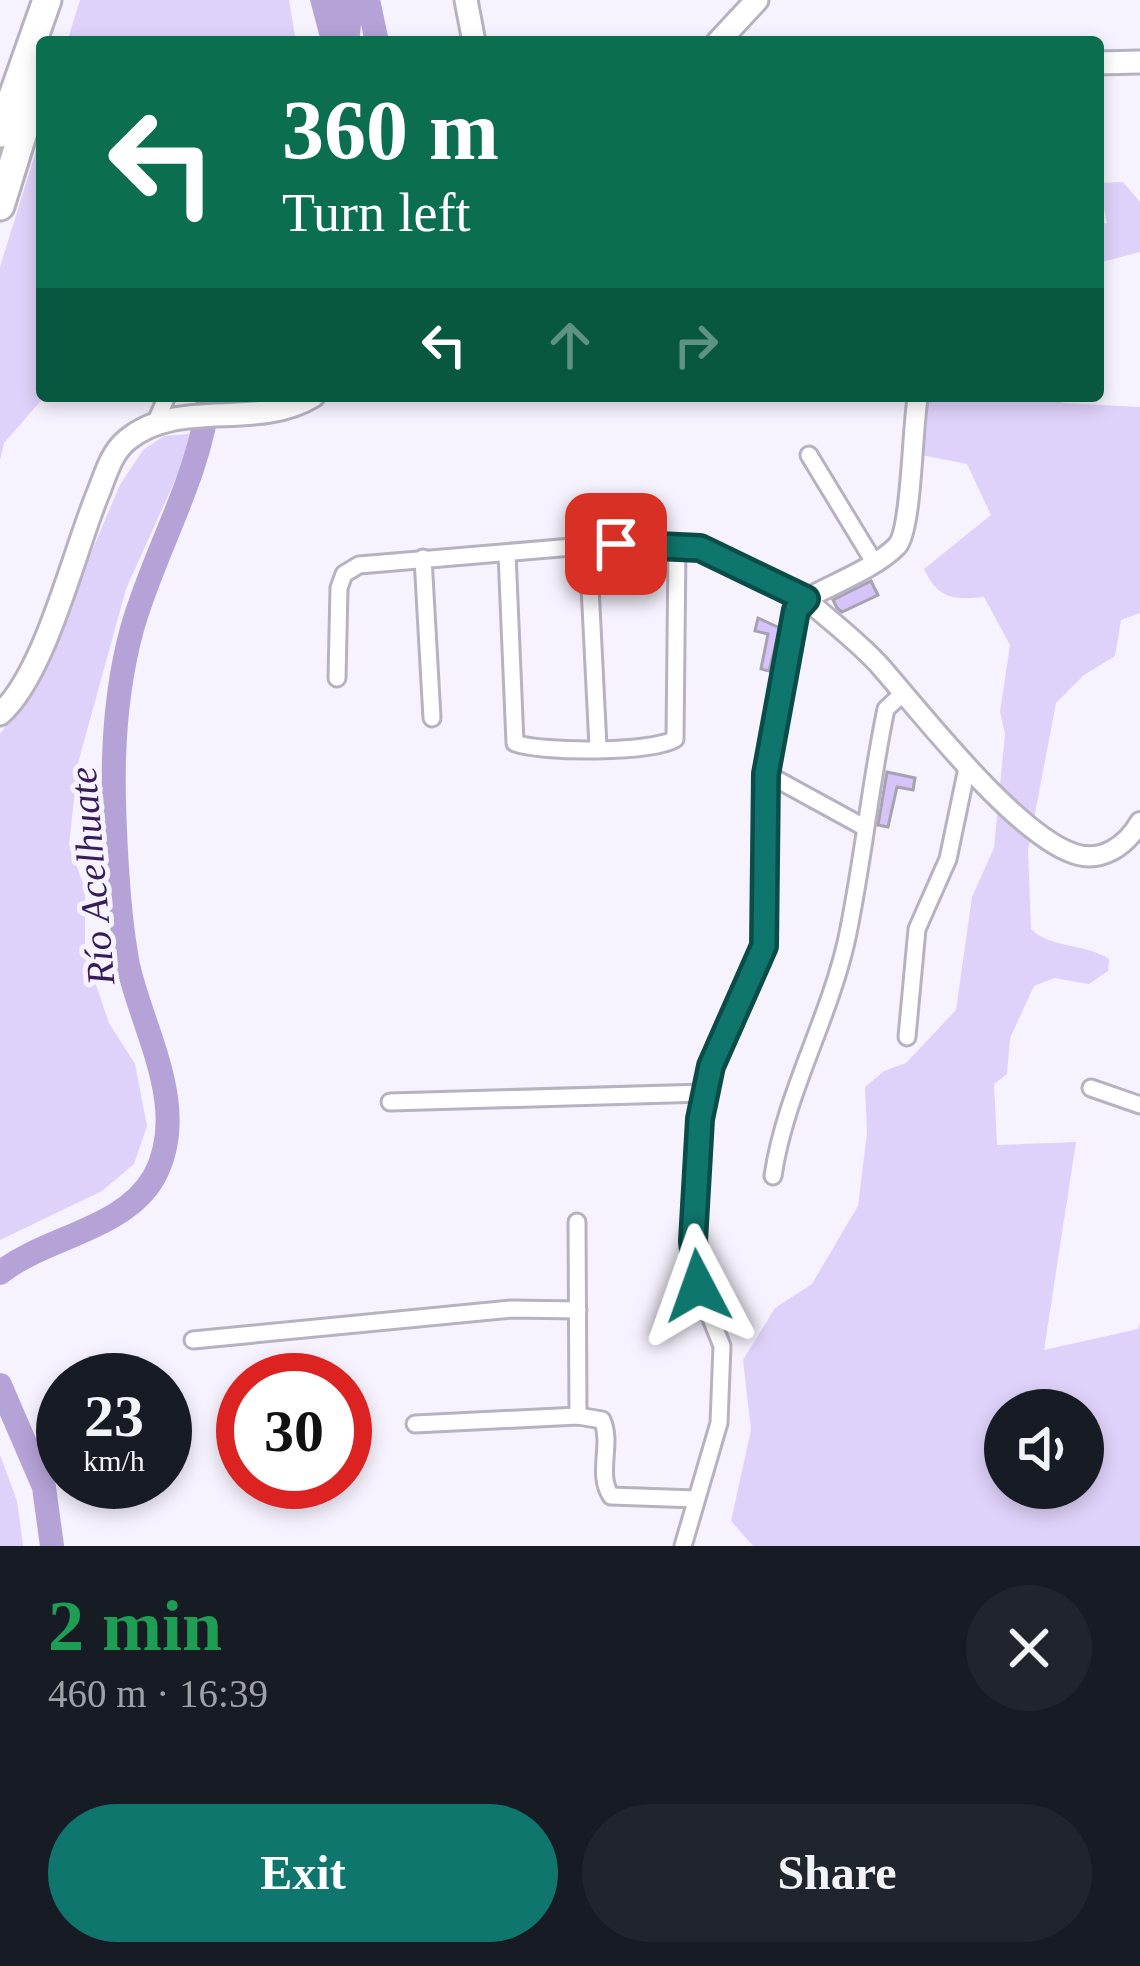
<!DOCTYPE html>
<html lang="en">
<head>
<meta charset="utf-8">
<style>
	body { margin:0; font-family:Georgia,serif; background:#20242c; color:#f1f3f6; height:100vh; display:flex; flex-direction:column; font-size:45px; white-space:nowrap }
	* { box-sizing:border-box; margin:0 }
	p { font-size:39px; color:#9ea1a6 }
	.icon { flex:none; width:66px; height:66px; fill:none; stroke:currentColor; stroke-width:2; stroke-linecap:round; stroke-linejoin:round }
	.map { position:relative; height:1546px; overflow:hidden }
	.side { display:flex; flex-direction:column; background:#171b24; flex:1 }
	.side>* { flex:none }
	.banner { position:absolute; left:36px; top:36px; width:1068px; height:366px; border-radius:12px; box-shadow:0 6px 18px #0003; background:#0b6e4f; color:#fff; overflow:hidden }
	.tools { position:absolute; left:984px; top:1389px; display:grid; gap:24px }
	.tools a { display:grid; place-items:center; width:120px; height:120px; border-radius:50%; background:#171b24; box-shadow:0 6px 18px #0003; font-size:60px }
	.speed { position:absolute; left:36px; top:1353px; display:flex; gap:24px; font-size:60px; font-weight:700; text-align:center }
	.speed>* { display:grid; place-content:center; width:156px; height:156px; border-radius:50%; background:#171b24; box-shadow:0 6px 18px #0003; line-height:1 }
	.speed small { font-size:30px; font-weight:400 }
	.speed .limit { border:18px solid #d22; background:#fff; color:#111 }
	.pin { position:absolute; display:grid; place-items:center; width:102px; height:102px; color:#fff; margin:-51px; border-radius:24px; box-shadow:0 6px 18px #0006 }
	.me { position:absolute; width:132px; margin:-66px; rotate:356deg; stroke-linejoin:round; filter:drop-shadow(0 0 9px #0008) }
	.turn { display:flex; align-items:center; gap:42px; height:252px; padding:0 48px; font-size:54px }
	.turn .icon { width:156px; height:156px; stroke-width:2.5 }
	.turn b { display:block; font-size:84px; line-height:102px }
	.lanes { display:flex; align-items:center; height:114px; padding:0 48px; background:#0003; justify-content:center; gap:60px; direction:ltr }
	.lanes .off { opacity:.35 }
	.round { display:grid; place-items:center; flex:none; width:126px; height:126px; border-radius:63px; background:#20242c }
	.headline { display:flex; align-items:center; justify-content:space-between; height:204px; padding:0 48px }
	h1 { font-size:72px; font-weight:700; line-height:90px; color:#1e9e55 }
	.primary-button { display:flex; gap:24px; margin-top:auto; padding:24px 48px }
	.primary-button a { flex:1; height:138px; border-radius:72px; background:#0f766e; color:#fff; font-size:48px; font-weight:700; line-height:138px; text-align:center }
	.primary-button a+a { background:#20242c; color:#f1f3f6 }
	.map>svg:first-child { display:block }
</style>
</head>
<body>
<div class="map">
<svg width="1140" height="1546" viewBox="0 0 1140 1546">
	<rect width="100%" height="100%" fill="#f6f2fe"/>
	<g fill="#dfd2fa" fill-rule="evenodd">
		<path d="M80 0H289L296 42H67Z"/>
		<path d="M42 132 45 396 4 443 0 460V267Z"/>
		<path d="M1123 182 1140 202V252L1098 263V224L1107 223 1099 183Z"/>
		<path d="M926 396H1061L1063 403 1140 407V613L1121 620 1115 656 1084 675 1056 703 1028 850 1031 929C1051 949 1085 943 1109 959L1108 971 1089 984 1054 978 1034 986 1010 1038 1007 1074 994 1084 997 1145 1076 1142 1044 1350 1138 1329 1140 1323V1546H753L731 1521 751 1430 743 1360 775 1308 812 1284 858 1206 867 1133 865 1087 884 1071 906 1063 956 1010 972 897 994 848 1005 734 1000 712 1010 645 984 597C953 600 938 599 924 569L991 515 967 464 921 455ZM1005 1410H1083V1488H1005Z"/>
		<path d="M189 434 185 458 126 589 78 763 69 845 85 889V953L109 1023 135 1064 147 1126 134 1164 102 1191 0 1240V734L33 689 120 485 143 450 164 436Z"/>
		<path d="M0 1455 17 1501 23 1546H0Z"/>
	</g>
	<path fill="#b5a3d7" d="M310 0H364L359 42H321Z"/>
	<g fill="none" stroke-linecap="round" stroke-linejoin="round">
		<g stroke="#b5a3d7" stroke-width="24">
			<path d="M368 0 377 42"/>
			<path d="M0 1273C44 1237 124 1230 154 1177 191 1109 143 1032 128 965 123 939 120 910 118 883 112 797 109 714 132 629 155 548 199 480 209 396"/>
			<path d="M0 1385 44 1487 52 1546"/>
		</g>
	</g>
	<g fill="#d5c3f9" stroke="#a7a2b0" stroke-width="3">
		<path d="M871 581 878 595 842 612 837 608 833 600Z"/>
		<path d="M758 618 780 628 769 671 761 669 768 634 755 631Z"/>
		<path d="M887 772 915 778 913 790 897 787 888 827 878 825Z"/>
	</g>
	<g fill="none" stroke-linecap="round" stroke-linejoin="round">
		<defs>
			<g id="minor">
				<path d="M154 426 167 396"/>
				<path d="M809 455 874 562"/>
				<path d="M588 546 598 747"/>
				<path d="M507 553 515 743C542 753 651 753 675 739L677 545"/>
				<path d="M423 558 432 718"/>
				<path d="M337 678 339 588 344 574 359 565 643 541 700 548 806 599 797 610 767 774 764 946 711 1066 700 1119 693 1241 698 1286 722 1346 719 1423 683 1546"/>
				<path d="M767 774 862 826"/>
				<path d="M907 1037 917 929 948 859 967 768"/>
				<path d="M1091 1088 1140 1105"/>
				<path d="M390 1102 705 1093"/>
				<path d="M773 1176C785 1094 829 1020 847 938 863 862 870 785 886 709L900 696"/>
				<path d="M577 1222 578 1416"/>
				<path d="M193 1340 511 1309 578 1310"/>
				<path d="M415 1424 578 1416 602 1420C613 1444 596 1473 611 1496L696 1499"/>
			</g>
			<path id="tertiary" d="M918 396C912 427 912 530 897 546 874 569 834 583 806 599 830 621 859 642 881 667 922 714 1014 832 1072 853 1101 864 1126 846 1140 822"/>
			<g id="secondary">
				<path d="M466 0 474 42"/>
				<path d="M718 42 757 0"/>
				<path d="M1098 63 1140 62"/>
				<path d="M0 714C45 674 73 555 97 496 105 477 110 454 127 440 179 397 256 431 313 396"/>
			</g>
			<g id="trunk">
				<path d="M0 133 47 0"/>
				<path d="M0 206 42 71"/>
			</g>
		</defs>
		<use href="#minor" stroke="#b7b2c1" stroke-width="21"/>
		<use href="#tertiary" stroke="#b7b2c1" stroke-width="24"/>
		<use href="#secondary" stroke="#b7b2c1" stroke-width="27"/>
		<use href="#trunk" stroke="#b7b2c1" stroke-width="33"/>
		<use href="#minor" stroke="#fff" stroke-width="15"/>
		<use href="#tertiary" stroke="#fff" stroke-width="18"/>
		<use href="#secondary" stroke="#fff" stroke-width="21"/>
		<use href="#trunk" stroke="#fff" stroke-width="27"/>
	</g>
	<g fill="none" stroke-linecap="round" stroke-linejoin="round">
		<defs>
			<path id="route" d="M616 544 700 548 806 599 796 610 766 774 764 946 711 1066 700 1119 693 1241 698 1286"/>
		</defs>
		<use href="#route" stroke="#0a4d48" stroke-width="30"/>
		<use href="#route" stroke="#0f766e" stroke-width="21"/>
	</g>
	<g text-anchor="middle" stroke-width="10" stroke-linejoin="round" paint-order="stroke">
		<g font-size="39" font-style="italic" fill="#371c5a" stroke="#f6f2fe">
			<text transform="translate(91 876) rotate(-95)" y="14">Río Acelhuate</text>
		</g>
	</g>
</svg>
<div class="tools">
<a><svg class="icon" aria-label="sound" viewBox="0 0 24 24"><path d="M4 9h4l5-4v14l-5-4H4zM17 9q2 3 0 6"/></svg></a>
</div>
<div class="speed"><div>23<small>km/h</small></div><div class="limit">30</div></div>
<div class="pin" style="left:616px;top:544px;background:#d93025"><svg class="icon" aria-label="arrive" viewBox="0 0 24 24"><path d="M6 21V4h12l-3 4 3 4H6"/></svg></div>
<svg class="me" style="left:698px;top:1286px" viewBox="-20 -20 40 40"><path d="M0-17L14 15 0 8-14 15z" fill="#0f766e" stroke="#fff" stroke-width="4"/></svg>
<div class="banner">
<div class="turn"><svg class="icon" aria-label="left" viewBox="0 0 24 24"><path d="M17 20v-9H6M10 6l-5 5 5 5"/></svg><div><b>360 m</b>Turn left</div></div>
<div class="lanes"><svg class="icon" aria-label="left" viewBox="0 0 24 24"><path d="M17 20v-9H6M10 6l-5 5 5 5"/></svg><svg class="icon off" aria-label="ahead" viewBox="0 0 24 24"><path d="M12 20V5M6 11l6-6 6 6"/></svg><svg class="icon off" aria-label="right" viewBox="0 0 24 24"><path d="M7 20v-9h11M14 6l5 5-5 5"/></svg></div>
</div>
</div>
<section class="side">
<div class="headline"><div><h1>2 min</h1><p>460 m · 16:39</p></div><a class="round"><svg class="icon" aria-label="close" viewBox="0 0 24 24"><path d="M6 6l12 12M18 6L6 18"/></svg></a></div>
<div class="primary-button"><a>Exit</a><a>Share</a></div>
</section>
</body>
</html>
